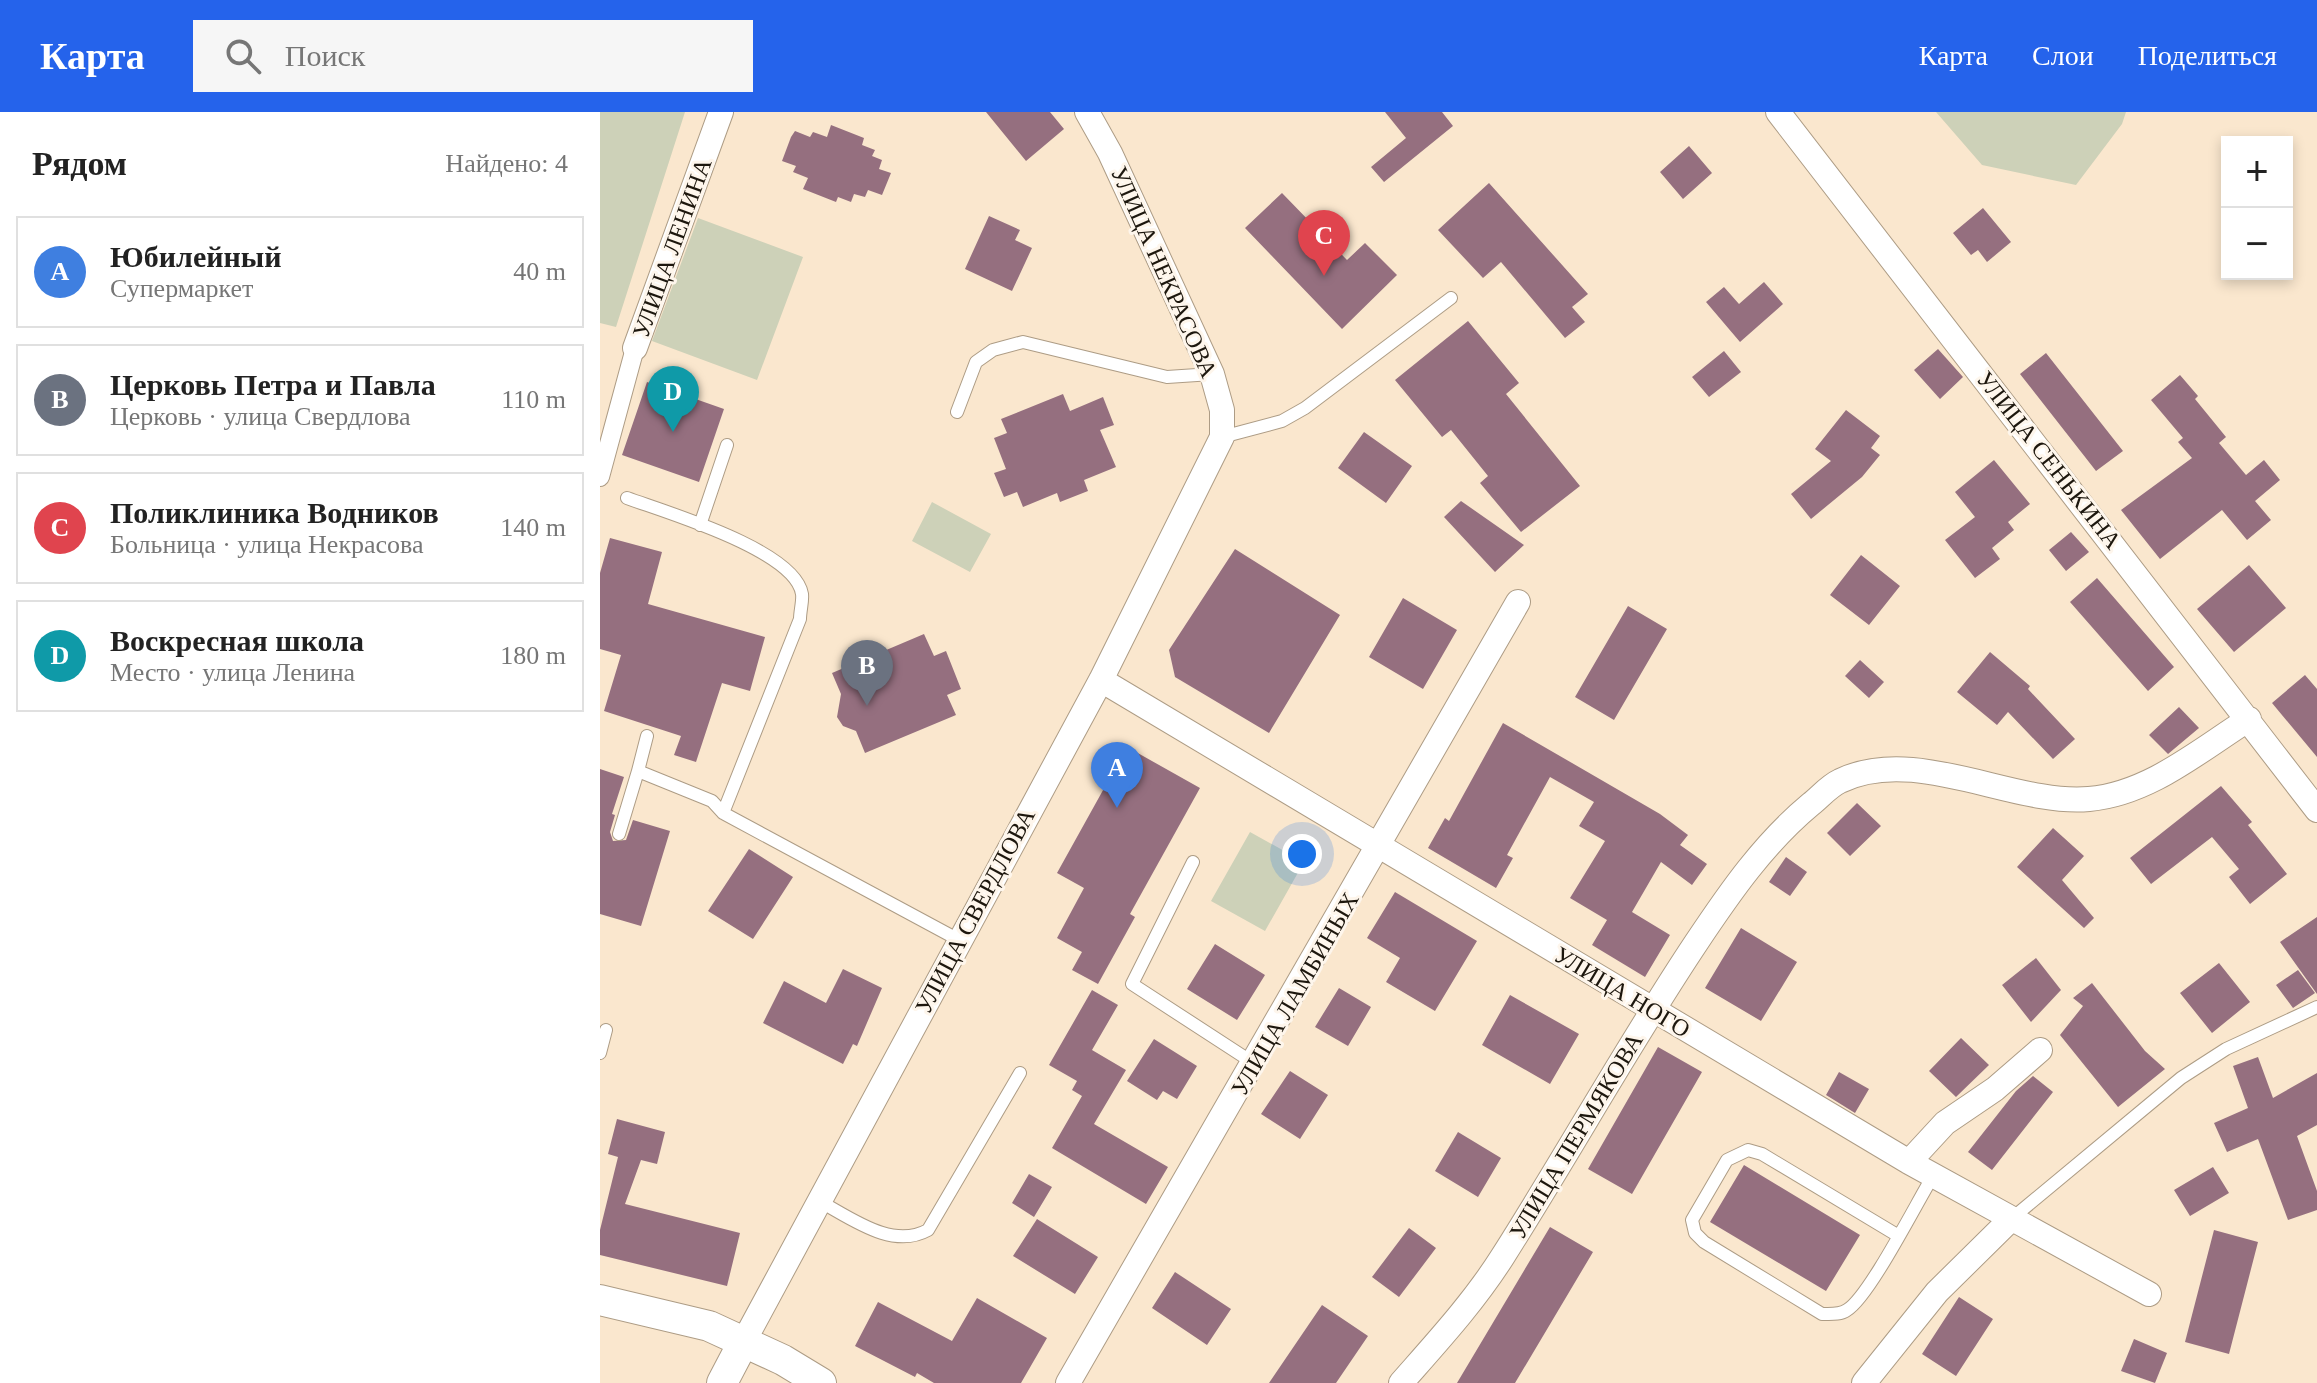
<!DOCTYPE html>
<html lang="ru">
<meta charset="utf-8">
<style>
body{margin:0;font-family:Georgia,serif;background:#f6f6f6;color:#222}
.controls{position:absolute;right:24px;top:24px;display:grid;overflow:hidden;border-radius:0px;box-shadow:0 4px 12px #0003}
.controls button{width:72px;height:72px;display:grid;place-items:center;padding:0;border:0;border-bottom:2px solid #e0e0e0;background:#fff;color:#222;font:40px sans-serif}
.you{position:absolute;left:702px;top:742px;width:28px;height:28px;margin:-20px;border:6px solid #fff;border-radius:50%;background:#1a73e8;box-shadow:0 0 0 12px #1a73e833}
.badge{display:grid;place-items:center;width:52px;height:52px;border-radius:50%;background:#2563eb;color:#fff;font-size:26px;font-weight:700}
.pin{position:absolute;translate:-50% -66px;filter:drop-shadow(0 2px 4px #0008)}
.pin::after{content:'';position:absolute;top:42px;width:28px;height:24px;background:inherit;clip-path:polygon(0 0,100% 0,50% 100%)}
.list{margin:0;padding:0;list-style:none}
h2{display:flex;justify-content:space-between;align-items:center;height:104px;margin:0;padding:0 32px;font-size:34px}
h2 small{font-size:26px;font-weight:400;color:#767676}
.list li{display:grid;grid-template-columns:52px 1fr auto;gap:24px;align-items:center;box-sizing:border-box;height:112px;margin:0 16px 16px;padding:0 16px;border:2px solid #e0e0e0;border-radius:0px}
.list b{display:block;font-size:30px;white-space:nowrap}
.list p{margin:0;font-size:26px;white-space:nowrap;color:#767676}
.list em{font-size:26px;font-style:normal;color:#767676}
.icon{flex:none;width:44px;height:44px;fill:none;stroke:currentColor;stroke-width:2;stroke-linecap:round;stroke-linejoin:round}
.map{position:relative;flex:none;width:1717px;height:1271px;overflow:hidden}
header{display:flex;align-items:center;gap:48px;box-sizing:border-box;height:112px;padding:0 40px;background:#2563eb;color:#fff}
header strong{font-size:38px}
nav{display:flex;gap:44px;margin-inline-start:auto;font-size:28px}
.search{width:560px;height:72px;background:#f6f6f6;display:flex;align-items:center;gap:20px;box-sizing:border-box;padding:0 28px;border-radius:0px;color:#767676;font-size:30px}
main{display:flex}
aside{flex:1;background:#fff}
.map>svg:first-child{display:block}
.green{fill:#cdd1b8}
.building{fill:#956f7f}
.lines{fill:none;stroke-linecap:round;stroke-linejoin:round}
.service-casing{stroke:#ad9c85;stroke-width:14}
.pedestrian-casing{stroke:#ad9c85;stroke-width:20}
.minor-casing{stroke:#ad9c85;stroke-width:26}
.tertiary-casing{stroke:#ad9c85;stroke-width:32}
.service{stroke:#fff;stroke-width:12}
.pedestrian{stroke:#fff;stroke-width:18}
.minor{stroke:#fff;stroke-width:24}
.tertiary{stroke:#fff;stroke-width:30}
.labels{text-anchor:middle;stroke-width:6;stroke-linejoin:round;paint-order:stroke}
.street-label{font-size:24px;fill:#1d170e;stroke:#fef6ec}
</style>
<header>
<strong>Карта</strong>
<div class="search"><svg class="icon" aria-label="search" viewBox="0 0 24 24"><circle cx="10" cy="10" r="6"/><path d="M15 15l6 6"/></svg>Поиск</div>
<nav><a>Карта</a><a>Слои</a><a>Поделиться</a></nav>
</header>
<main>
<aside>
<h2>Рядом<small>Найдено: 4</small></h2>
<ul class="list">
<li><span class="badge" style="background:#3f7fe0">A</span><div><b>Юбилейный</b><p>Супермаркет</p></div><em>40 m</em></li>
<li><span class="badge" style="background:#6b7280">B</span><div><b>Церковь Петра и Павла</b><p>Церковь · улица Свердлова</p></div><em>110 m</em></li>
<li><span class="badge" style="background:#e0444e">C</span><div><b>Поликлиника Водников</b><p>Больница · улица Некрасова</p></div><em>140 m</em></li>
<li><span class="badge" style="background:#0f9aa8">D</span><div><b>Воскресная школа</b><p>Место · улица Ленина</p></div><em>180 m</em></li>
</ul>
</aside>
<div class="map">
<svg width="1717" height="1271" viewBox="0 0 1717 1271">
<rect width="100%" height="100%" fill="#fae7ce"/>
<path class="green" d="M 0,0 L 85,0 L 16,215 L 0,211 Z
M 1336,0 L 1526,0 L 1522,12 L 1476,73 L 1382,53 Z
M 98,106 L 203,145 L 157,268 L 52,229 Z
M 332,390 L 391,422 L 370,460 L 312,429 Z
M 650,720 L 704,750 L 665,819 L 611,789 Z"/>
<path class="building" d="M 386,0 L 450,0 L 464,17 L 426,49 Z
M 785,0 L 842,0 L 853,14 L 784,70 L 771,55 L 806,26 Z
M 231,13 L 264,26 L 262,33 L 275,38 L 272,44 L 282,48 L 279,57 L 291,61 L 282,83 L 268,78 L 265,85 L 254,82 L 251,90 L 238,85 L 236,90 L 203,77 L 208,66 L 193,60 L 196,54 L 182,49 L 191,25 L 195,19 L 210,25 L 213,20 L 227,25 Z
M 1089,34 L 1112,61 L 1083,87 L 1060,60 Z
M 889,71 L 988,182 L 972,195 L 985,210 L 965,226 L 901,150 L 883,166 L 838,118 Z
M 682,81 L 747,148 L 765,131 L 797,163 L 742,217 L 645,116 Z
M 1383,96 L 1411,130 L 1387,150 L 1378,138 L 1371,143 L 1353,121 Z
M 389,104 L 420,118 L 415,128 L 432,136 L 412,179 L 365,157 Z
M 1164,170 L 1183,192 L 1140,230 L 1106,190 L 1124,175 L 1139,192 Z
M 868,209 L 919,271 L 906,282 L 980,374 L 921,420 L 880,371 L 888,364 L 851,318 L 842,325 L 795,268 Z
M 1338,237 L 1363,265 L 1340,287 L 1314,258 Z
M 1124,239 L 1141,260 L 1109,285 L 1092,265 Z
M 1446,241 L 1523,339 L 1496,359 L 1420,262 Z
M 1580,263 L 1598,284 L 1595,287 L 1626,325 L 1619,331 L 1646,363 L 1664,348 L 1680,368 L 1655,389 L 1671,408 L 1647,428 L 1622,398 L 1560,447 L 1521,398 L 1592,346 L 1578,330 L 1583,326 L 1551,288 Z
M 47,270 L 124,297 L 99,370 L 22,343 Z
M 463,282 L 470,299 L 503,285 L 514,313 L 500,318 L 516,355 L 484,368 L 488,379 L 460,390 L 457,381 L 423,395 L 417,380 L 404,385 L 394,361 L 406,357 L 394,326 L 407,321 L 401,307 Z
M 1246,298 L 1280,324 L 1271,336 L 1280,343 L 1262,365 L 1211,407 L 1191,382 L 1231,349 L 1215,337 Z
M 764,320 L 812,354 L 786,391 L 738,356 Z
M 1394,348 L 1430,392 L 1408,410 L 1414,418 L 1392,436 L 1400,447 L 1375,466 L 1345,428 L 1375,405 L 1355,380 Z
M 861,389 L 924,433 L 895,460 L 844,405 Z
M 1471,420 L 1489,440 L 1466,459 L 1449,438 Z
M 10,426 L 62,440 L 48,492 L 165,525 L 150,579 L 122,571 L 96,650 L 74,643 L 81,624 L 4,599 L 21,543 L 0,537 L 0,461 Z
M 635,437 L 740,503 L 669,621 L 575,565 L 569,538 Z
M 1261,443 L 1300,474 L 1269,513 L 1230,483 Z
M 1649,453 L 1686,496 L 1634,540 L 1597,497 Z
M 1497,466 L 1574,555 L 1548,579 L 1470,490 Z
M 803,486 L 857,518 L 823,577 L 769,545 Z
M 1028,494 L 1067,517 L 1014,608 L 975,585 Z
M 324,522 L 334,544 L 346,539 L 361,577 L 347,583 L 356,603 L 265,641 L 256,619 L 243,614 L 237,605 L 241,582 L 232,561 Z
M 1390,540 L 1430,574 L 1428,577 L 1475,627 L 1453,647 L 1408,600 L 1397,613 L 1357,580 Z
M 1260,548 L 1284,570 L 1269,586 L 1245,564 Z
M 1705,563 L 1717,577 L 1717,645 L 1672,591 Z
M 1579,595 L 1599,616 L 1568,642 L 1549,623 Z
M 903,611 L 1060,702 L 1088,723 L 1080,733 L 1107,752 L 1092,773 L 1061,750 L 1032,800 L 1070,823 L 1045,865 L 992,833 L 1007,808 L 970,786 L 1005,729 L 979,714 L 994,690 L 950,665 L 907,743 L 913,746 L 896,776 L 828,736 L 845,706 L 849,709 Z
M 527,635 L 600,676 L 530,802 L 535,805 L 498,872 L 472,858 L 482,840 L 457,826 L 484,776 L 457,761 Z
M 0,657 L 24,665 L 12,702 L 15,703 L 10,720 L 13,729 L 26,728 L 33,708 L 70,719 L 41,814 L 0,802 Z
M 1621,674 L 1652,710 L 1648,713 L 1687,762 L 1650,792 L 1629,765 L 1639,757 L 1612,725 L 1551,772 L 1530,746 Z
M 1257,691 L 1281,714 L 1250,744 L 1227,721 Z
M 1453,716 L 1484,744 L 1462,768 L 1494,806 L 1484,816 L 1417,755 Z
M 149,737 L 193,765 L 153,827 L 108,799 Z
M 1186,745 L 1207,760 L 1190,784 L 1169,770 Z
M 795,780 L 877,829 L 835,899 L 786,870 L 800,846 L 767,826 Z
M 1717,805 L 1717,882 L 1680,830 Z
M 1141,816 L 1197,850 L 1161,909 L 1105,876 Z
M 615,832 L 665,863 L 637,908 L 587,877 Z
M 1436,846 L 1461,878 L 1431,910 L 1402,873 Z
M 1619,851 L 1650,890 L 1612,921 L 1580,881 Z
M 243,857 L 282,876 L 257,934 L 253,932 L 243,952 L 163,911 L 184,869 L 226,891 Z
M 1698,858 L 1715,881 L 1693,896 L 1676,873 Z
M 1492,871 L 1545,939 L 1565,957 L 1518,995 L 1460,923 L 1483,894 L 1473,886 Z
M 739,876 L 771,895 L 748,934 L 715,915 Z
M 492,878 L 518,893 L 492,938 L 526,958 L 494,1012 L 568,1055 L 546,1092 L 452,1036 L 482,984 L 472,978 L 477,969 L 449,953 Z
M 910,883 L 979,922 L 950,972 L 882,933 Z
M 1361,926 L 1389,953 L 1356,985 L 1329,959 Z
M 554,927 L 597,954 L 577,987 L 563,979 L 557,988 L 527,969 Z
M 1058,935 L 1102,960 L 1032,1082 L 988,1057 Z
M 1658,945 L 1673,986 L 1717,961 L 1717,1013 L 1697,1024 L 1717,1079 L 1717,1098 L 1688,1108 L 1658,1027 L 1627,1040 L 1614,1011 L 1648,996 L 1633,954 Z
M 690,959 L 728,983 L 700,1027 L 661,1002 Z
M 1239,960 L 1269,977 L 1255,1001 L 1226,983 Z
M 1433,964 L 1453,980 L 1392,1058 L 1368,1040 L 1416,979 Z
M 17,1007 L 65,1020 L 57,1052 L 41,1048 L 25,1092 L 140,1121 L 127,1174 L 0,1143 L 0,1118 L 18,1045 L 8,1042 Z
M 858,1020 L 901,1046 L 878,1085 L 835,1059 Z
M 1144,1053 L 1260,1123 L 1226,1179 L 1110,1110 Z
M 1613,1055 L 1629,1081 L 1590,1104 L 1574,1078 Z
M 429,1062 L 452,1075 L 434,1105 L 412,1091 Z
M 437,1107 L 498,1145 L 475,1182 L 413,1144 Z
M 950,1115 L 993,1140 L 915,1271 L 857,1271 Z
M 809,1116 L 836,1136 L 799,1185 L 772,1165 Z
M 1614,1118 L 1658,1130 L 1629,1242 L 1585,1230 Z
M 575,1160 L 631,1197 L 607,1233 L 552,1196 Z
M 1359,1185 L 1393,1207 L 1356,1264 L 1322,1242 Z
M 377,1186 L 447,1226 L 421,1271 L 334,1271 L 317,1261 L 315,1265 L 255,1234 L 278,1190 L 352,1229 Z
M 722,1193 L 768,1224 L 736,1271 L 669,1271 Z
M 1534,1227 L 1567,1241 L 1555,1271 L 1521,1259 Z"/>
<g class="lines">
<defs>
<path id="service" d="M 357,300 L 376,250 L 393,238 L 423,230 L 567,265 L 612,262
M 622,325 L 682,309 L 705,296 L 851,186
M 27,386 C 65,400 195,438 202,482 C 203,489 200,499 200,507 L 123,701 L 359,828
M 100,413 L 127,333
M 38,659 L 47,624
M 19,722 L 38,659 L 112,689 L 123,701
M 593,750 L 532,872 L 655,952
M 0,941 L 6,918
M 219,1089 C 251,1106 292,1138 328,1118 L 420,961
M 1410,1108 L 1581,966 L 1626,937 L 1717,895
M 1297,1123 L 1162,1042 L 1148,1038 L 1127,1048 L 1092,1108 L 1095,1121 L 1104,1130 L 1222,1202 C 1231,1202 1240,1203 1247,1198 C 1269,1185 1317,1090 1333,1064"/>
<path id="pedestrian" d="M 0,365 L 35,236"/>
<path id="minor" d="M 1178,0 L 1717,698
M 35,236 L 121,0
M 501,568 L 1309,1050 L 1549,1182
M 1309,1050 L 1345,1011 L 1395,977 L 1440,938
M 144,1229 L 501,568 L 622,325 L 622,298 L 612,262 L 510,41 L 487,0
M 468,1271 L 918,490
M 801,1271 C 837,1230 874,1190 903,1144 C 969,1040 1028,933 1096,831 C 1130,780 1164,731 1211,692 C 1220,685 1229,674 1240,669 C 1315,632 1414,694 1489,687 C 1549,682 1600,638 1649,607
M 1264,1271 L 1337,1180 L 1410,1108"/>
<path id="tertiary" d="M 0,1188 L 109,1214 L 183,1248 L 221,1271
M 122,1271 L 144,1229"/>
</defs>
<use href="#service" class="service-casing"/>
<use href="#pedestrian" class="pedestrian-casing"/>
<use href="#minor" class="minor-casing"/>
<use href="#tertiary" class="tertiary-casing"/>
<use href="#service" class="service"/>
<use href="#pedestrian" class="pedestrian"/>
<use href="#minor" class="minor"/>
<use href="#tertiary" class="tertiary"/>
</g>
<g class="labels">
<g class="street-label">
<text transform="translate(72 136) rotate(-70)" y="8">УЛИЦА ЛЕНИНА</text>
<text transform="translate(564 160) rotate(66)" y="8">УЛИЦА НЕКРАСОВА</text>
<text transform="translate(1449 348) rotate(52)" y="8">УЛИЦА СЕНЬКИНА</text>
<text transform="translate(375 799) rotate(-62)" y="8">УЛИЦА СВЕРДЛОВА</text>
<text transform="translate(1022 880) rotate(31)" y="8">УЛИЦА НОГО</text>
<text transform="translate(695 882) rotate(-60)" y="8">УЛИЦА ЛАМБИНЫХ</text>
<text transform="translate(976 1024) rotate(-59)" y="8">УЛИЦА ПЕРМЯКОВА</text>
</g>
</g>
</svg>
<div class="controls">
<button>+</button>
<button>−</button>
</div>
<div class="you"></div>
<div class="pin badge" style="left:517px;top:696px;background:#3f7fe0">A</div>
<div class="pin badge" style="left:267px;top:594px;background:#6b7280">B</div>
<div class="pin badge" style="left:724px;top:164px;background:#e0444e">C</div>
<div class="pin badge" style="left:73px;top:320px;background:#0f9aa8">D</div>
</div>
</main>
